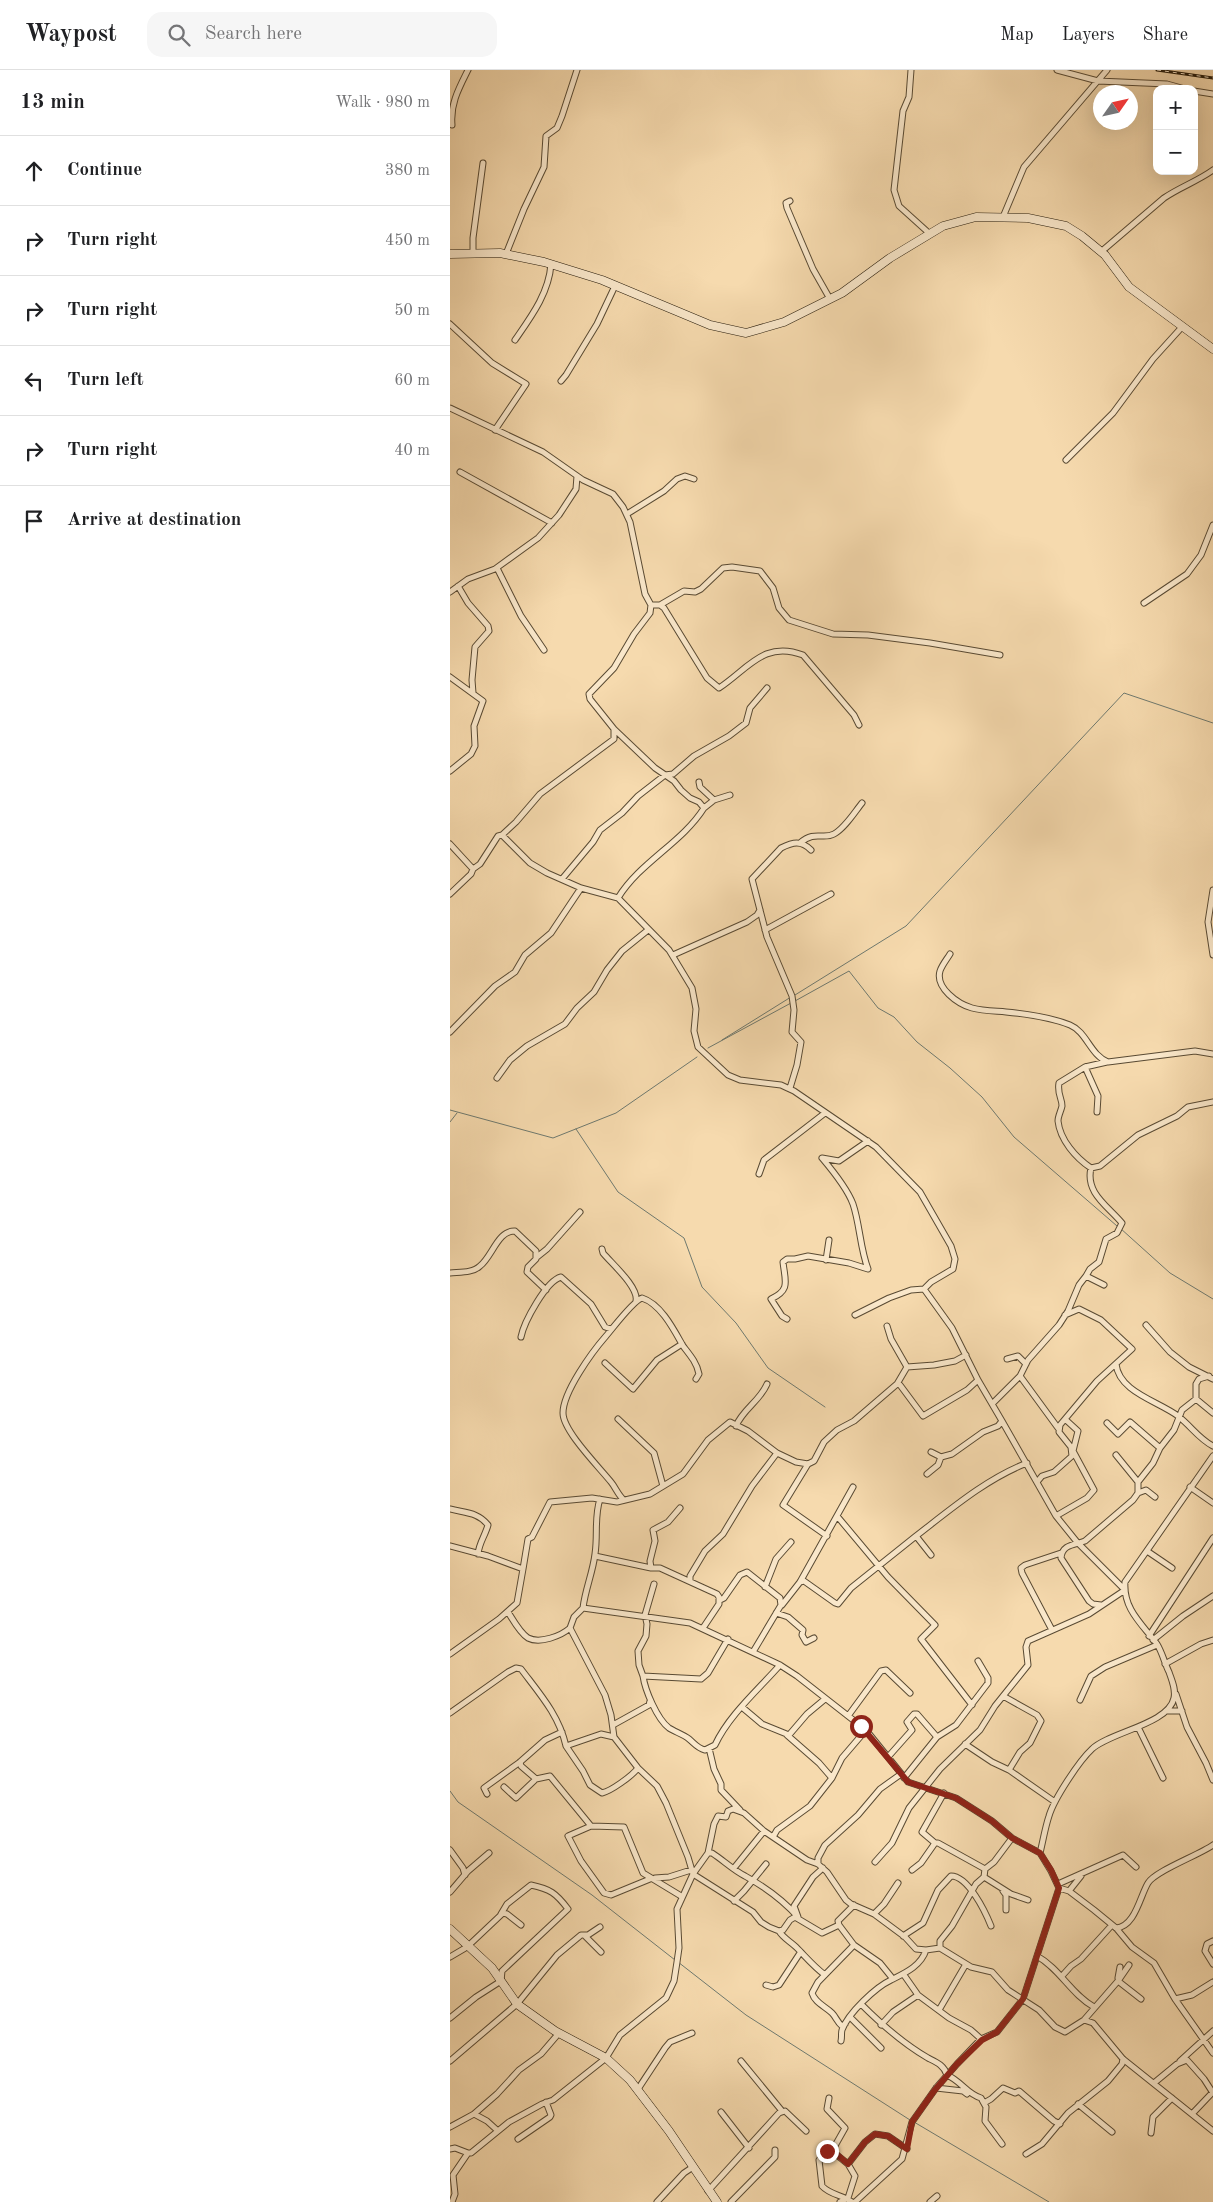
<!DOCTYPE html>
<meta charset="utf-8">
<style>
body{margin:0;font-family:"Old Standard TT",serif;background:#f6f6f6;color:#202124}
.controls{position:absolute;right:15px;top:15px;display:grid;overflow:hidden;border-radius:10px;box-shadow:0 5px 20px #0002}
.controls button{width:45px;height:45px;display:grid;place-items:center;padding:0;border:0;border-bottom:1px solid #e0e0e0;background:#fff;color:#202124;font:25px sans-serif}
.compass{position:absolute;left:643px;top:15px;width:45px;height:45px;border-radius:50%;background:#fff;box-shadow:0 5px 20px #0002;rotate:56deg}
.stop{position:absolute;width:15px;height:15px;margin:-11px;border:4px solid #8f2418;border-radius:50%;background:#fff}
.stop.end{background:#8f2418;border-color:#fff;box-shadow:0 1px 5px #0008}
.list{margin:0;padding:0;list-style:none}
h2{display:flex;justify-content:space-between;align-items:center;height:65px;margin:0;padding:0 20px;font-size:21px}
h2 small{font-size:16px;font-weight:400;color:#757577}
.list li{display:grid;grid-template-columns:32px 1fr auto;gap:15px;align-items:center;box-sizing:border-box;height:70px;padding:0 20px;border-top:1px solid #e0e0e0}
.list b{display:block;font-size:19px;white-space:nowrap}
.list em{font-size:16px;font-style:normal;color:#757577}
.icon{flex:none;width:28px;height:28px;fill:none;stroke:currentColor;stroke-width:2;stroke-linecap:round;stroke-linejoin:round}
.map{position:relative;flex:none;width:763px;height:2132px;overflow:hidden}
header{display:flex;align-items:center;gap:30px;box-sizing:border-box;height:70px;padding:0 25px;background:#fff;border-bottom:1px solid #e0e0e0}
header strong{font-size:24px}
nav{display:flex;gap:28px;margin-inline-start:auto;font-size:18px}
.search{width:350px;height:45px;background:#f6f6f6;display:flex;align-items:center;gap:12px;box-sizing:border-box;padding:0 18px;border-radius:15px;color:#757577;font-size:19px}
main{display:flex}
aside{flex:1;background:#fff}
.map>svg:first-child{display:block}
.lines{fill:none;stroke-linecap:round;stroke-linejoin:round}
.stream{stroke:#6e796f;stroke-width:1}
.street-casing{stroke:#594a33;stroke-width:7}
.secondary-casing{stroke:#251a0a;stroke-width:9}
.street{stroke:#f9e7ca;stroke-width:5}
.secondary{stroke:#f9e7ca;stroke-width:8}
.rail-casing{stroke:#251a0a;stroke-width:3}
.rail{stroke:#f9e7ca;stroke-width:1;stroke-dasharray:4;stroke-linecap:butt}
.route{stroke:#8f2418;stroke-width:6}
</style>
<header>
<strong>Waypost</strong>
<div class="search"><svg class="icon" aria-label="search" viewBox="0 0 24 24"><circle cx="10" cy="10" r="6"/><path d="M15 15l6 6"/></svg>Search here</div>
<nav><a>Map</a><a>Layers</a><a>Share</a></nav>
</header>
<main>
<aside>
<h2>13 min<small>Walk · 980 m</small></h2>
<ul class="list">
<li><svg class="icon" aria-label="ahead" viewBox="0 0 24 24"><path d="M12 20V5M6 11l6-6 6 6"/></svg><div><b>Continue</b></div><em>380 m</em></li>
<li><svg class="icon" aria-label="right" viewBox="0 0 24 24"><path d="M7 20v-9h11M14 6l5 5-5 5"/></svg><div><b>Turn right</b></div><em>450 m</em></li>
<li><svg class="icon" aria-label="right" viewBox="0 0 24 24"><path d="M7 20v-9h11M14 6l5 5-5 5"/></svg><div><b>Turn right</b></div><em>50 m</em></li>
<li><svg class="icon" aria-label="left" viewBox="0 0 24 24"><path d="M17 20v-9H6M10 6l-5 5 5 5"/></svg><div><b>Turn left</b></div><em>60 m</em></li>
<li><svg class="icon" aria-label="right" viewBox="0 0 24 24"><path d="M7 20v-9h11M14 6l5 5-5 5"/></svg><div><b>Turn right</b></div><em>40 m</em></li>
<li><svg class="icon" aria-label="arrive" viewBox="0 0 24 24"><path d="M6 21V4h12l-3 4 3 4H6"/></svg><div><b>Arrive at destination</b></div></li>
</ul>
</aside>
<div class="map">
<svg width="763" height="2132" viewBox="0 0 763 2132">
<rect width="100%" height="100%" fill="#f6daae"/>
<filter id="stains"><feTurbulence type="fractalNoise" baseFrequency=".004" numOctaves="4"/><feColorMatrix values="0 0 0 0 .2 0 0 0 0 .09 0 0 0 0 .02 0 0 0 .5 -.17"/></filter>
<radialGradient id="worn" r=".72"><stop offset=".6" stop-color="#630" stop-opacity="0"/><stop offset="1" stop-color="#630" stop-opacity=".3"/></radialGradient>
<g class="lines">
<path class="stream" d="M 345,925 L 456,856 L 674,623 L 763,653
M 345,931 L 399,901 L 428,938 L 444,947 L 467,972 L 500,998 L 532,1027 L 564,1067 L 667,1156
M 272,970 L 341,927
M 258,978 L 341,933
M 0,1040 L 103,1068 L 166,1043 L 247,987
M 0,1052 L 7,1043
M 126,1059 L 168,1122 L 234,1168 L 252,1217 L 286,1253 L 318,1298 L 375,1337
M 670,1158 L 720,1203 L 763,1229
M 0,1721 L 8,1732 L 142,1825 L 225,1890
M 228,1892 L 296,1945 L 460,2050
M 464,2052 L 599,2132"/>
<defs>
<path id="street" d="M 461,0 L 459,27 L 453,41 L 444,120 L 449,136 L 480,164
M 607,0 L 648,11 L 717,14 L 735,19
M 744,21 L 763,24
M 2,55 C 0,34 9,18 18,0
M 340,131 L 336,133 L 337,138 L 363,199 L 380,229
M 553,147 L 574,97 L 657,0
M 652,181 L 714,128 C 730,117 748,111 763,100
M 23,183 L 23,168 L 33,93
M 56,184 L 74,139 L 94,97 L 96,66 L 107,58 L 112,46 L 127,0
M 0,254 L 42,293 L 76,314 L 45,360
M 65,270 C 81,247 99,223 101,194
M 111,311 L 116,305 L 147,254 L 165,216
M 0,338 L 93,382 L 133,410 L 163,424 L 173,437 L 180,452 L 195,524 L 201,535 L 200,543 L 184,564 L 164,598 L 139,624 L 140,629 L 164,659 L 164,669 L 90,724 L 66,752 L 52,765
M 616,390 L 663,343 L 703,289 L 732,257
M 10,402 L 102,453
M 177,444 L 214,421 L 227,409 L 235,406 L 244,409
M 47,498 L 71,546 L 94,580
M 8,516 L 18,533 L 38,556 L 39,561 L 25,577 L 22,610 L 23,623
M 0,522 L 18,509 L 45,499 L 88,468 L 109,445 L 126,419 L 127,406
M 694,533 L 737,504 L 751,485 L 763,455
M 201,535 L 210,535 L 214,538 L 257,608 L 269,618 C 298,599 314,570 353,585 L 404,645 L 409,655
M 210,535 L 234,521 L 245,522 L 251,519 L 273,498 L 282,497 L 310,501 L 323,518 L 329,538 L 339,550 L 383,564 L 418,565 L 480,573 L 550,585
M 0,607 L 33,631 L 24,656 L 25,676 L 21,684 L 0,701
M 164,659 L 205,698 L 224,711 L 231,720 L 240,728 L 249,732 L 254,738 L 264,730 L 280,725
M 249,712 L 250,717 L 264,730
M 350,773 C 365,760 373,770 384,764 C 395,758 404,743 412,733
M 0,774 L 23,799 L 30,794 L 48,766 L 52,765 L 80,793 L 97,803 L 131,818 L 168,828 L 219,880 L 242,918 L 246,939 L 244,961 L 248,977 L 278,1005 L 290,1010 L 331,1015 L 344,1021 L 426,1077 L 470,1122 L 501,1176 L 505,1189 L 503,1199 L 481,1212 L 474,1219 L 461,1220 L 439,1228 L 405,1245
M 112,809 L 143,772 L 150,760 L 172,743 L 188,726 L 215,705 L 223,704 L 244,686 L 279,666 L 296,653 L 300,638 L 317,618
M 763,820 L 758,852 L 763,885
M 0,824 L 21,804 L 23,799
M 168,828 C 190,792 232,773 254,738
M 315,860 L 381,824
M 500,884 C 497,889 492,895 490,901 C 485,918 508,934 522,938 C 533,941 545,941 556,942 C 577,944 600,947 620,955 C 637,962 640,985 658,992 L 745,981 L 763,984
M 223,885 L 297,852 L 307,845 L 310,840
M 0,962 L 45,916 L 65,902 L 75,885 L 101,863 L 131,818
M 635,997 L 609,1013 C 607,1024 612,1028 612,1036 C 611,1041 608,1046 608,1051 C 610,1070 626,1088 641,1098 L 650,1096 L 688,1065 L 727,1046 L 738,1037 L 763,1032
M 47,1008 L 60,990 L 77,976 L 115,954 L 127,938 L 144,922 L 157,900 L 172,881 L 198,860
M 340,1018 L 347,995 L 351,972 L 342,962 L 344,940 L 342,926 L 317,867 L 302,809 L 331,778 C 343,772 351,770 361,780
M 647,1042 L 648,1026 L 635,997 L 657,992
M 309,1104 L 314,1090 L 375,1043
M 152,1179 L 153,1183 C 161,1193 189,1217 186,1231
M 87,1187 L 97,1179 L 130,1142
M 376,1190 L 379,1170
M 0,1203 C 10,1202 23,1203 30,1196 C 42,1187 48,1160 65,1161 L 86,1181 L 86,1189 L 78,1197 L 77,1202 L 96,1220
M 636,1206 L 640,1199 L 649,1192 L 656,1169 L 667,1163 L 672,1153 C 658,1136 635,1123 641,1098
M 474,1219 L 502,1258 L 528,1310 L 552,1351 L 548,1356 L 533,1362 L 502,1384 L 491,1387 L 481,1382
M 337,1249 L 332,1246 L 321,1229 C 341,1220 335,1211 333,1192 L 337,1189 L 345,1189 L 358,1186 L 399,1193 L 418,1199 C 410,1178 410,1155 403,1134 C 397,1118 383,1101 372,1088 L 389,1091 L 418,1071
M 696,1255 L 720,1282 L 739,1297 L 763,1309
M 437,1256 L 441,1269 L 457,1297
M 71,1267 C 74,1252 96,1211 111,1207 L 141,1234 L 155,1257 L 161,1259
M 557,1289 L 568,1286 L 576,1294
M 155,1293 L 183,1319 L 207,1290 L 232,1274
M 666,1294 C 669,1322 708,1331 728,1346 C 741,1356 749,1369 763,1376
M 570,1306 L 608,1358
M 759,1306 L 749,1309 L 746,1314 L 746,1329 L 763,1343
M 447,1314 L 450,1315 L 473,1346 L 517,1320 L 528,1310
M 543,1333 L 570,1306 L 578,1290 L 609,1255 L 618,1241 L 629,1215 L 636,1206 L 654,1215
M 168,1349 L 204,1383 L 213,1416
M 657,1353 L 668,1364 L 680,1352 L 710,1378 L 703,1393 L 688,1412
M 286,1356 C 293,1339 310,1331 317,1314
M 710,1378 L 724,1360 L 732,1340 L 746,1329
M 358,1394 L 333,1435 L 377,1466
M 477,1404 L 488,1395 L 491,1387
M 587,1412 L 592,1406 L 604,1402 L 622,1386 L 621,1377 L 609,1362 L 610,1355 L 647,1311 L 682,1279 L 651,1250 L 629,1239 L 615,1245
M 740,1417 L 763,1433
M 688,1423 L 696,1420 L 705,1427
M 150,1429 C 144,1447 148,1465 145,1484 C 143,1502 135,1520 133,1538 L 124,1547 L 120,1558 L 155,1625 L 161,1645 L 164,1667
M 174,1430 C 168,1425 166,1418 161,1412 C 149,1397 113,1361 113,1343 C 113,1322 142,1282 156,1266 C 163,1258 183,1231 192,1228 C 211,1234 224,1260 233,1276 C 240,1285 247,1293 249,1304 L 246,1309
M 0,1439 C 15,1443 28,1442 38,1455 C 35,1466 29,1473 28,1484
M 387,1446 L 438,1507 L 485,1555 L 471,1569 L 522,1635
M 606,1446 L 637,1428 L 644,1420 L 623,1381 L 628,1361 L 616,1350
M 466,1466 C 501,1439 536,1409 577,1393
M 0,1476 L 38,1486 L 73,1499 L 67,1533 L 49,1549 L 0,1584
M 697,1481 L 722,1498
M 145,1486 L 201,1498 L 210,1498 L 267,1524 L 269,1527 L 269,1534 L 253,1558
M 201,1498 L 200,1491 L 205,1471 L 203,1460 L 218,1452 L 230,1438
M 73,1499 L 78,1469 L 82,1467 L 100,1432 L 142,1428 L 167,1432 L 200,1424 L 233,1404 L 258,1370 L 280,1352 L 298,1361 L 327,1383
M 240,1511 L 240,1506 L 255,1481 L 273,1464 L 302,1416 L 327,1383 L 346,1392 L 358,1394 L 364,1391 L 374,1372 L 387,1360 L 404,1351 L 447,1314 L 457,1297 L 484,1295 L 505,1291 L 516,1285
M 350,1512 L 354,1511 L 385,1533 L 388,1534 L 401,1518 L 466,1466 L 481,1485
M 204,1514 L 195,1545 L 197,1554 L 196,1566 L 188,1581 L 189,1595 L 193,1606 L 251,1609 L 258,1603 L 278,1569
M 315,1517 L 326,1489 L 341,1472
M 270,1530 L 274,1528 L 290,1505 L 297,1502 L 330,1528 L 331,1535 L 303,1582
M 332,1535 L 350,1512 L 403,1417
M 651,1535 L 643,1534 L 639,1531 L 611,1488 C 612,1474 625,1475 635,1471 L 683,1430 L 688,1423 L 688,1412 L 666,1385
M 133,1538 L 240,1553 L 330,1595 L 347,1606 L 416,1660 L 458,1712 L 506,1728 L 542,1751 L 562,1768 L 590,1783
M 58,1542 C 63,1550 70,1563 78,1568 C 90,1574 111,1566 120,1558
M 326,1543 L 338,1547 L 353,1560 L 352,1565 L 356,1572 L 364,1568
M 602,1560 L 572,1503 L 571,1498 L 575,1495 L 611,1483
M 699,1566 L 763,1468
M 703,1570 L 733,1546 L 763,1526
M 715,1594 L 751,1574 L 763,1570
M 193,1606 C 195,1620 207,1649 219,1658 C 225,1662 233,1664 239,1669 C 245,1674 247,1678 255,1680 L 265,1675 C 279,1645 308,1620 330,1595
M 726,1624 L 737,1657 L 756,1693 L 763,1710
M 553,1626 L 587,1645 L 591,1651 L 580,1673 L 570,1682 L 559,1700
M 630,1630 L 641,1606 L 655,1597 L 707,1575
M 293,1638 L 312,1654 L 339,1665 L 357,1644 L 375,1629
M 717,1641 L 732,1641
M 0,1643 L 58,1602 L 66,1598 L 71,1599 C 89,1623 109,1645 116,1676 L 151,1664 L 164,1667 L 188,1698 L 207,1716 L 216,1733 L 238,1787 L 243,1804 L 303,1842 L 311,1852 L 319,1857 L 329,1861 L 333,1860 L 340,1850 L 345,1847 L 372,1863 L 389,1855
M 398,1646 L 431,1601 L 436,1600 L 460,1623
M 163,1655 L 199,1635 L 200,1631
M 688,1657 L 713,1708
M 337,1665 L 369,1693 L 382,1708
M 515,1674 L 542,1692 L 559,1700 L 605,1732
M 116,1676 L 133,1701 L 140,1715 L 152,1723 C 161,1721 182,1706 188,1698
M 259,1678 L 264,1699 L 271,1714 L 271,1720 L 290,1740
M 438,1687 L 462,1660 L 457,1652 L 464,1644 L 467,1644 L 487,1667
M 70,1692 L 71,1696 L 86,1709
M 454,1708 L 487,1667 L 506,1655 L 538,1613 L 538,1608 L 528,1591
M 54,1717 L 66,1728 L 86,1709 L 100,1706 L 141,1756
M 494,1723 L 472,1762 L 485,1773 L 488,1773 L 535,1799
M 37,1724 L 34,1718 L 70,1692 L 95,1670 L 112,1662
M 323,1767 L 327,1760 L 360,1736 L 382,1708 L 392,1688 L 416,1660
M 0,1780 L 13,1798 L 15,1805
M 258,1783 L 264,1754 L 268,1746 L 276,1747 L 278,1741 L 283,1739 L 294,1743 L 314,1761 L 357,1790 L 368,1794 L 377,1802 L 396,1830 L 401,1834 L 424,1844 L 455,1867 L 466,1879 L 476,1880 L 490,1878 L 521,1897 L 542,1902 L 558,1920 L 589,1940 L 605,1957 L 615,1962 L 634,1950 L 668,1911 L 679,1895
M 425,1792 L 442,1773 L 459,1738 L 490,1699 L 530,1660 L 545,1636 L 578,1595 L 576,1577 L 578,1571 L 639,1544 L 675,1520 L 627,1472 L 606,1446 L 552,1351
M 368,1794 L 368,1788 L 375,1775 L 408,1745 L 430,1719 L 451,1704
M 284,1798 L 314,1761
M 462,1800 L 471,1793 L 485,1773
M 534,1807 L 561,1824 L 578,1830
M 205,1808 L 219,1807 L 241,1800
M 200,1809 L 161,1825 L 154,1823 L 131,1791 L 118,1766 L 141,1756 L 174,1757 L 193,1803 L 231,1826
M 608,1814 L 673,1785 L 686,1797
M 609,1818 L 619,1821 L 644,1840 L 666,1858 L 682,1877 L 704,1893 L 725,1929 L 763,1983
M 553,1821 L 556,1825 L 556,1840
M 619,1821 L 631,1806
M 0,1822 L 18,1801 L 39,1783
M 284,1831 L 294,1821 L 316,1794
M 404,1835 L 388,1851 L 389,1855 L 404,1875 L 430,1893 L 443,1909
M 424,1844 L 434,1834 L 448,1813
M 666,1858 C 685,1857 690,1826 698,1813 C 705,1801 749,1785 763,1775
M 329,1861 C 333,1868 340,1871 346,1877 C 356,1887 363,1896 375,1905
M 135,1866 L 151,1882
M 453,1866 L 473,1853 L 488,1820 L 501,1806 C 518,1806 535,1841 541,1856
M 763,1871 L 757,1874 L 755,1881 L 763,1894
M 490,1878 L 490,1871 L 502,1856 L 526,1814 L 534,1807 L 535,1799 L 544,1792 L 562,1768
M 587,1886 C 610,1899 621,1924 644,1937
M 0,1887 L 17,1877 L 53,1843 L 57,1844 L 71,1855
M 454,1905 L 468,1925
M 612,1906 L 621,1896 L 631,1889 L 662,1855
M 668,1908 L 670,1897
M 668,1911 L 691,1929
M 316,1915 L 323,1917 L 329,1915 L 350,1883
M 725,1929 L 742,1925 L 763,1912
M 411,1934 C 432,1955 452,1973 478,1988 C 486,1992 494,1995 497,2005 C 511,2011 517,2024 531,2028 L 536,2037 L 535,2051 L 552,2074
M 489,1940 L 516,1894
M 400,1947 L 431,1978
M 0,1948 L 26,1927 L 51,1911 L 52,1901 L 118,1839 C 106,1823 100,1819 81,1815 L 57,1834 L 51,1844
M 634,1950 L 643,1953 L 673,1989 L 763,2061
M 395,1954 L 392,1956 C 387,1952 386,1947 382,1943 C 375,1936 365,1933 362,1923 L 368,1912 L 404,1875
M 431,1955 L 443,1942 L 468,1925 L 499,1948 L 521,1960 L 531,1969
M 391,1971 C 392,1968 391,1963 392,1960 C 398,1943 426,1917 441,1910 C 455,1903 471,1896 476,1880
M 0,1991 L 67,1934 L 107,1885 L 131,1865 L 138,1865 L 150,1857
M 291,1991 L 332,2041
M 730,1991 L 763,1961
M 704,2013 L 727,1994 L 737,1990 L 754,2009 L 763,2023
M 486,2018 L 513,2021 L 517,2024
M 188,2019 L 215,1978 L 220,1972 L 242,1963
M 379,2028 L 377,2039 L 395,2058 L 382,2081 L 377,2081 L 369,2090 L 372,2116 C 380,2125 393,2125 402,2132
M 534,2033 L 541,2029 L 553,2018 L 565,2023 L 569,2021 L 604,2051 L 610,2054
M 628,2034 L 662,2062
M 271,2042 L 299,2078
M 742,2044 L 763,2022
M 0,2057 L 24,2044
M 48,2061 L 37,2051 L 24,2044 L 47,2024 L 69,2000 L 91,1984 L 109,1963
M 701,2063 L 703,2047 L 722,2028
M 68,2069 L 100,2047 L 101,2045 L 96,2032
M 0,2079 L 5,2078 L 18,2083
M 382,2081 L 398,2094 L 405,2106 L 398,2128 L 390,2132
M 576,2084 L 592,2074 L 618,2043 L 658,2011 L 672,1994 L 673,1989
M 398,2094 L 415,2072 L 425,2064 L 438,2066 L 457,2079
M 258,2121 L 329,2043 L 335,2041 L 356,2061
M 2,2132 L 5,2124 L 3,2105 L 18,2083 L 21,2083 L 59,2052 L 92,2034 L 103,2030 L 156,1988 L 170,1965 L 216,1928 L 224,1911 L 227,1892 L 229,1878 L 227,1839 L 243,1804 L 258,1783 L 262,1783 C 273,1790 283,1800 295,1806 C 315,1817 332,1829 348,1847 L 344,1836 L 363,1807 L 373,1798
M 207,2132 L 234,2103 L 243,2097
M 281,2132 L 325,2087 L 325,2080
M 405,2132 L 452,2089 L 462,2052 L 486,2018 L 507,1994 L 531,1969 L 547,1962 L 573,1929 L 609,1818 L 601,1801 L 590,1783 C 593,1771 595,1758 599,1746 C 604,1729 629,1691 642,1679 C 660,1662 719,1654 724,1628 C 726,1619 722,1611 719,1602 C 715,1594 712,1582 707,1574 C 692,1554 673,1539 675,1512 L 763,1386
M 480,2132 L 487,2126"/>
<path id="secondary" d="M 0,184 L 50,183 L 94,192 L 152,210 L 260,255 L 296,263 L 334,252 L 392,223 L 440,188 L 493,156 L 526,147 L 578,148 L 616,156 L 632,166 L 655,185 L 679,217 L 763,279
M 0,1859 L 42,1898 L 67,1934 L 105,1961 L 156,1988 L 180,2010 L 219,2061 L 267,2132"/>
</defs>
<use href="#street" class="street-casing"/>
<use href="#secondary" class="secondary-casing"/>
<use href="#street" class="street"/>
<use href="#secondary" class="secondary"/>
<defs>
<path id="rail" d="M 707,0 L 763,8"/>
</defs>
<use href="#rail" class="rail-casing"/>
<use href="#rail" class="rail"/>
</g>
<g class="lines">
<path class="route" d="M 377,2081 L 384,2082 L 398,2094 L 415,2072 L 425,2064 L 438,2066 L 457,2079 L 462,2052 L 484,2021 L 507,1994 L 532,1970 L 547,1962 L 573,1929 L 609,1818 L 601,1800 L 590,1783 L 562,1768 L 542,1751 L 506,1728 L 458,1712 L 411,1656"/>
</g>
<rect width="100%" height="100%" filter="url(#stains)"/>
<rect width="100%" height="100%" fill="url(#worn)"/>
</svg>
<div class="controls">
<button>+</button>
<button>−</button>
</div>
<svg class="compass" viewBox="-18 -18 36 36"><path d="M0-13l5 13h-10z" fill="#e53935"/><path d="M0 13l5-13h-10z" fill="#757577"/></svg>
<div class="stop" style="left:411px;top:1656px"></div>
<div class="stop end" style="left:377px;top:2081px"></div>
</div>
</main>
